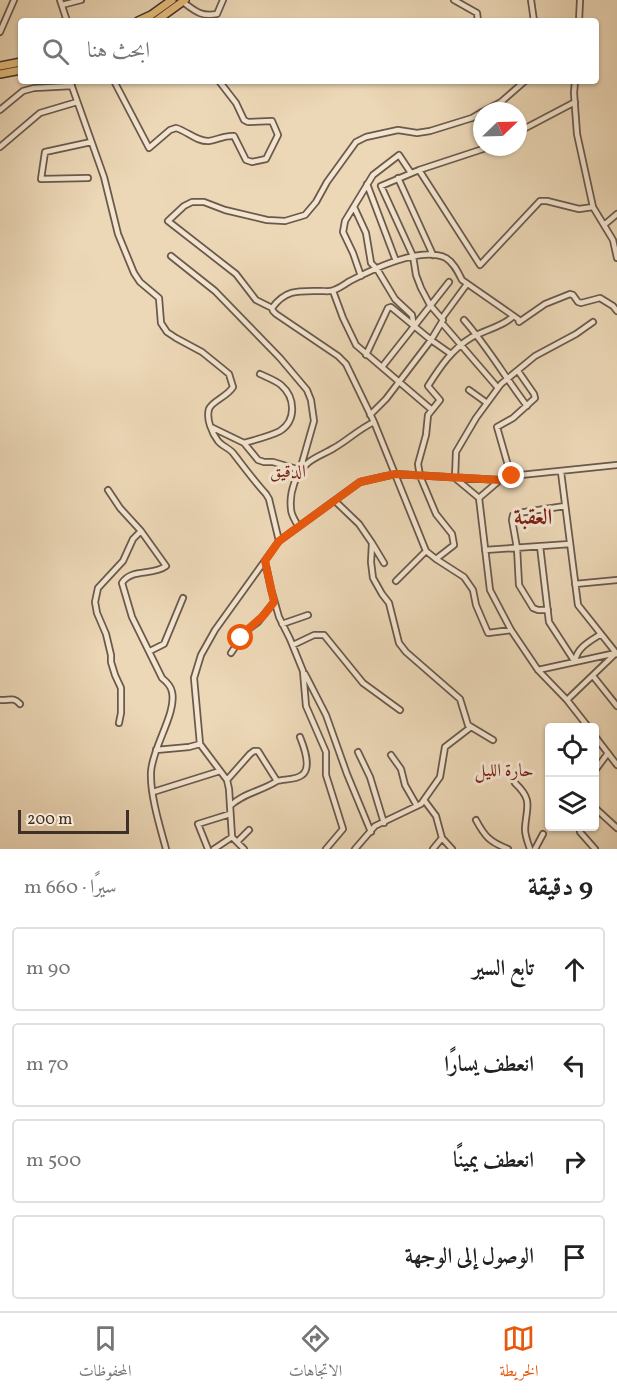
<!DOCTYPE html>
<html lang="ar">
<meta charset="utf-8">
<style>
body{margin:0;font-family:Vollkorn,Amiri,serif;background:#f2f2f2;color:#222;direction:rtl}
.controls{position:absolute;right:18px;bottom:18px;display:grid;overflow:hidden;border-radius:6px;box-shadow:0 2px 4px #0004}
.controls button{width:54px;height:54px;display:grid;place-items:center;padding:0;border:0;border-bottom:2px solid #e0e0e0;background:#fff;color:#222;font:30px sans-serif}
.compass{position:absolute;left:473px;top:102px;width:54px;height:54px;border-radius:50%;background:#fff;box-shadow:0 2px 4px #0004;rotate:67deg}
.scale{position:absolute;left:18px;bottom:15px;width:111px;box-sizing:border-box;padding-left:6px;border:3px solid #3e2f28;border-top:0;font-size:16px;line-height:21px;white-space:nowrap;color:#3e2f28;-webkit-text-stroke:4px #f3e5d0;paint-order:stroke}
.stop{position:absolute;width:18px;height:18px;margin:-14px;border:4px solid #ea580c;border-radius:50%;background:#fff}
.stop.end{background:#ea580c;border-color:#fff;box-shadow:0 2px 6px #0008}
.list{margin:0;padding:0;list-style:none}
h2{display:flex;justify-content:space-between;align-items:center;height:78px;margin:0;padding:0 24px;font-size:26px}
h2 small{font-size:20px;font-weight:400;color:#767676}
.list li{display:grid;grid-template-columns:39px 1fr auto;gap:18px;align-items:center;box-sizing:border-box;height:84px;margin:0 12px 12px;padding:0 12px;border:2px solid #e0e0e0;border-radius:6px}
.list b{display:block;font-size:22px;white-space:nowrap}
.list em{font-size:20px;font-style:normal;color:#767676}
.icon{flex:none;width:33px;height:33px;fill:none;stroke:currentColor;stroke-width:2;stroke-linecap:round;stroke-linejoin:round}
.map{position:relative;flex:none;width:617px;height:849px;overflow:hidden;direction:ltr}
.search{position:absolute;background:#fff;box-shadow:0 2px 4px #0004;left:18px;right:18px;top:18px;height:66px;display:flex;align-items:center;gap:15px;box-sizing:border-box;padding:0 21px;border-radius:6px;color:#767676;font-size:22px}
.sheet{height:462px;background:#fff}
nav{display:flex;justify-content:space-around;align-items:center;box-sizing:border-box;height:84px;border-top:2px solid #e0e0e0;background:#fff;font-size:16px;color:#767676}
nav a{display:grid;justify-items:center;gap:3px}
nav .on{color:#ea580c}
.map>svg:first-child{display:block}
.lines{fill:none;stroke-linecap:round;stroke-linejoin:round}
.street-casing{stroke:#6a594c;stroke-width:8}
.primary-casing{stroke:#3e2f28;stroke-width:10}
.street{stroke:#f3e5d0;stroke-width:4.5}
.primary{stroke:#e6bc7b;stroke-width:7}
.route{stroke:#ea580c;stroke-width:8}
.labels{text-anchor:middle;stroke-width:6;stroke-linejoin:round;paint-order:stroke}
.neighbourhood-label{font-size:18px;fill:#7a1f14;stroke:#f3e5d0}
.district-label{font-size:22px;font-weight:bold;fill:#7a1f14;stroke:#f3e5d0}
</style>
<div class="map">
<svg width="617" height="849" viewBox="0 0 617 849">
<rect width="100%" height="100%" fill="#ecd7b6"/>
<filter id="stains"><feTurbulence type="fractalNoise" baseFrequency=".00333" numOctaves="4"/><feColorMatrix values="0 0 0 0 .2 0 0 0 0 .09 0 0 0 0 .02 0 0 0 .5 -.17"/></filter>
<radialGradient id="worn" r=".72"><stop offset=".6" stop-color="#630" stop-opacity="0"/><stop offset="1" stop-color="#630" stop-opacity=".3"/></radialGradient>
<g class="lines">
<defs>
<path id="street" d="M 60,0 L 67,21
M 454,0 L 477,13 L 478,21
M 531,0 L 534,21
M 183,2 C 195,11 201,17 217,14 L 223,0
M 62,5 L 81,0
M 579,21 L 580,0
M 0,32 L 14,0
M 70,81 L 104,177 L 118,234 L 134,273 L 140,282 L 159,298 L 161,323 L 167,332 L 176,338 L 202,352 L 223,369 L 229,374 L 233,387 C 227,397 212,401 209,409 C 206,419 212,433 218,441 C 222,446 229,448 233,453 C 244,467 254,481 266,494 L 269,499 L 279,541
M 114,81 L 149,148 L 170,130 L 176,128 C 187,131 197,142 209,141 C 218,140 224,135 234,136 L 246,160 L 252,162 L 266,159 L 278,135 L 272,121 L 248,122 L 244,120 L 236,103 L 219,81
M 575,81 L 574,93 L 577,134 L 593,207 L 613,240 L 617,258
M 0,110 L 23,91 L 34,88 L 72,86
M 484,111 L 501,102 L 525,81
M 482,112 L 472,118 L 430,131 L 417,133 L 398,130 L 366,137 L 356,142 L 327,182 L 316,202 L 305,215 L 285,221 L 267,220 L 225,210 L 204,202 L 192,202 L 184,206 L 168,221 L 236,274 L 256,300 L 272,308 L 273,311 L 276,314 L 338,356 L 346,364 L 374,422 L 426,551 L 436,559 L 464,577 L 473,590 L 476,605 L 488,633 L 511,630
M 518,132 L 575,102
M 0,147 L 40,113 L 77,102
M 419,170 L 480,265 L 540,201 L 547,201 L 579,209 L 593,207
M 88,178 L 41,179 L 45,152 L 91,142
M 398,178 L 433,255
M 367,184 L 396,261
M 354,207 L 366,233 L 371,263 L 377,269 L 395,299 L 412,315 L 414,327
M 604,225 L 617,214
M 171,256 L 215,291 L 280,358 L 307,390 L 311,400 L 314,421 L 300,470 L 273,462 L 264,462 L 258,460 L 244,443 C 254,440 271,436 280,431 C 297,420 295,397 281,385 C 275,380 266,377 260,374
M 361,276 L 353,253 L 343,232 L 345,221 L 373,175 L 399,155 L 411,173
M 333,291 L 343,318 L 356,345 L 432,410
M 272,308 C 286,289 299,291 321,291 C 325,291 330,292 334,290 C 340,288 345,284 350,281 C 373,269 421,246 446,258 C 454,263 458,272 462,280 L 518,319 L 519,322 L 545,304 L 570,294 L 573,295 L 578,302 L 581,303 L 600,298 L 613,306 L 617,311
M 442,318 L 467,284
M 464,320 C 487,346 505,377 527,406
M 442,323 L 498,388
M 366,355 L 388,308 L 391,307 L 431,340 L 451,354
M 382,367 L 449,282
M 469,390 L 487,403
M 370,415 L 386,399 L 431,340 L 443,320 L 430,305 L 421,288 L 416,275 L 413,256 L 381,186 L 419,170 L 489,147
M 211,427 L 244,443
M 561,472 L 578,605 L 617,654
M 511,476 L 497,427 L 513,418 L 535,398 L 534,394 L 518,371
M 500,480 L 479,498 L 455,478 L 456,452 L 476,418 L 501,384 L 535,356 L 576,334 L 593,322
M 108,490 L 120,508 L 141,531 L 166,566 C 153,576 131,568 122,583 L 132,617 L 162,678 C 167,682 171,686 172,692 C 177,713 152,748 151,772 C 150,795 160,827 166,849
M 479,498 L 490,590 L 511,630 L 538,670 L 567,700 L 589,728
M 335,501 L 359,524 L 372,543 L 371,562 L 373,578 L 382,594 L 389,603 L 399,643 L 406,652 L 460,699 L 468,725 L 493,740
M 298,526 C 295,520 291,515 291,509 C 289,492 296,472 309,462 C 317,456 326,453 334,448 C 348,440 359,429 374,422
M 372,543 L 384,563
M 540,546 L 549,622 L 575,662
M 485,550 L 570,544
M 436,559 L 454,545 L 452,534 L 436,514 L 420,476 L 418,464 L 426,435 L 428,415 L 440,400 L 428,386 C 440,367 452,349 472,337 C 483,331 506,325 513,316
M 265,561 L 271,589 L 279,617 L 290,639 L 303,671 L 306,706 L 326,752 L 326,775 L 343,829 L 326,849
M 396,581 L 426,551
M 575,584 L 617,580
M 548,610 L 538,610 L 533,608 L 519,585 L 517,548 L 512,520 L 513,515 L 518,513 L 565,506
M 282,624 L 308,615
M 293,645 L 314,635 L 324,635 L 363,683 L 400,710
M 150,651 L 164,644 L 183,598
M 231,653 L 246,631 L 258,622 L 274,602
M 575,662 C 576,648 590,641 601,634
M 538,670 L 616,653
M 305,674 L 326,715 L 347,774 L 371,832
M 593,676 L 617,706
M 0,700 C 9,701 13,696 20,704
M 567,700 L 615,654
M 119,723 L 121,713 L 121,688 L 115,675 L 111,662 L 111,655 L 106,634 L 97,613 L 95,602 L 98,588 L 123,561 L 133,539 L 141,531
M 594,735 L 617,765
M 156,750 L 189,747 L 200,744
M 358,752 L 370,777 L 384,823
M 391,755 L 401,769 L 405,785 L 417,806
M 594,772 L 608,753
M 227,780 L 250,754 L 254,751 L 258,751 L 277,781 C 284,779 296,780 302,775 C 312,768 304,747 300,737
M 515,783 C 534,801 526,807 525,829 C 525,836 528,843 530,849
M 153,792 L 220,771
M 424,800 L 436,816 L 442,838 L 452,849
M 230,806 C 243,793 262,791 277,781
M 594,807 L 617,828
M 476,820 C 485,837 490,842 508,849
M 582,826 L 580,832 L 595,849
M 237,842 L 249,830
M 208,849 L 198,824 L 230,814
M 214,849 L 232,837
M 244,849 L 232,837 L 229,789 L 227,780 L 200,744 L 194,678 L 201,655 L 215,630 L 279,541 L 360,482 L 395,474 L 500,480 L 511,476 L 617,465
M 355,849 L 375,826 L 421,804 L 440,777 L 445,747 L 471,727
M 433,849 L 442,838
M 535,849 L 543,834"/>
<path id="primary" d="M 138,21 L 151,15 L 172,0
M 156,21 L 185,0
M 0,66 L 21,62
M 0,74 L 21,70"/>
</defs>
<use href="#street" class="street-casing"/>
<use href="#primary" class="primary-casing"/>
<use href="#street" class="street"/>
<use href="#primary" class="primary"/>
</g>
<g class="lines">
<path class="route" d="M 241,638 L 246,631 L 263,616 L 274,602 L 265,561 L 279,541 L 360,482 L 395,474 L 500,480 L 512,476"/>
</g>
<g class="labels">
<g class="neighbourhood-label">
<text x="288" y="477">الدقيق</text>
<text x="504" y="776">حارة الليل</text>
</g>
<g class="district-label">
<text x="533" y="524">العقبة</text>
</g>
</g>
<rect width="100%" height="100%" filter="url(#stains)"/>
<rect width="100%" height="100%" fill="url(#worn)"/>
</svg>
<div class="controls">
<button><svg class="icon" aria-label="locate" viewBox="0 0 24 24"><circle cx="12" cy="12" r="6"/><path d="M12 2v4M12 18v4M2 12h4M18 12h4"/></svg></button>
<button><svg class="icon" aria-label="layers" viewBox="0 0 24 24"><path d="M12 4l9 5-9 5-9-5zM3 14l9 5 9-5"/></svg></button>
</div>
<svg class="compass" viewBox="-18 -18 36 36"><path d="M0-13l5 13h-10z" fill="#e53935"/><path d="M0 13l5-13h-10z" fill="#767676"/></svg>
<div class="scale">200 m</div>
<div class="stop" style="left:241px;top:638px"></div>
<div class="stop end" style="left:512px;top:476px"></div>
<div class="search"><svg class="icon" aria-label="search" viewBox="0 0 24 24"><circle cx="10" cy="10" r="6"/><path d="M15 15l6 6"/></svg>ابحث هنا</div>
</div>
<section class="sheet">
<h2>9 دقيقة<small>سيرًا · 660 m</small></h2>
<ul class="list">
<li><svg class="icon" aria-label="ahead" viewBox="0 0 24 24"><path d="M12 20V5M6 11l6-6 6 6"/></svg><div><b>تابع السير</b></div><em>90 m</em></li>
<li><svg class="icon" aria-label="left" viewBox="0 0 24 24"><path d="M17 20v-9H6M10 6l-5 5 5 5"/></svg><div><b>انعطف يسارًا</b></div><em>70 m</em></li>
<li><svg class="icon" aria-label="right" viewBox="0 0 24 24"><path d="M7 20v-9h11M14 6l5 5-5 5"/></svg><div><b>انعطف يمينًا</b></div><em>500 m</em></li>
<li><svg class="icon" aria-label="arrive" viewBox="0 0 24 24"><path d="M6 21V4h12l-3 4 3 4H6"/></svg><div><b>الوصول إلى الوجهة</b></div></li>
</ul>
</section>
<nav>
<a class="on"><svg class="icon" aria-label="map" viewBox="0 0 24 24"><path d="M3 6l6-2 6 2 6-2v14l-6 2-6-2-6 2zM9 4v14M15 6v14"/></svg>الخريطة</a>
<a><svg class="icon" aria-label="directions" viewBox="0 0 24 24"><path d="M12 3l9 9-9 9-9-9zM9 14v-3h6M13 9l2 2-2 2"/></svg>الاتجاهات</a>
<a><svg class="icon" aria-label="saved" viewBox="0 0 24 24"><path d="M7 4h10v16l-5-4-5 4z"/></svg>المحفوظات</a>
</nav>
